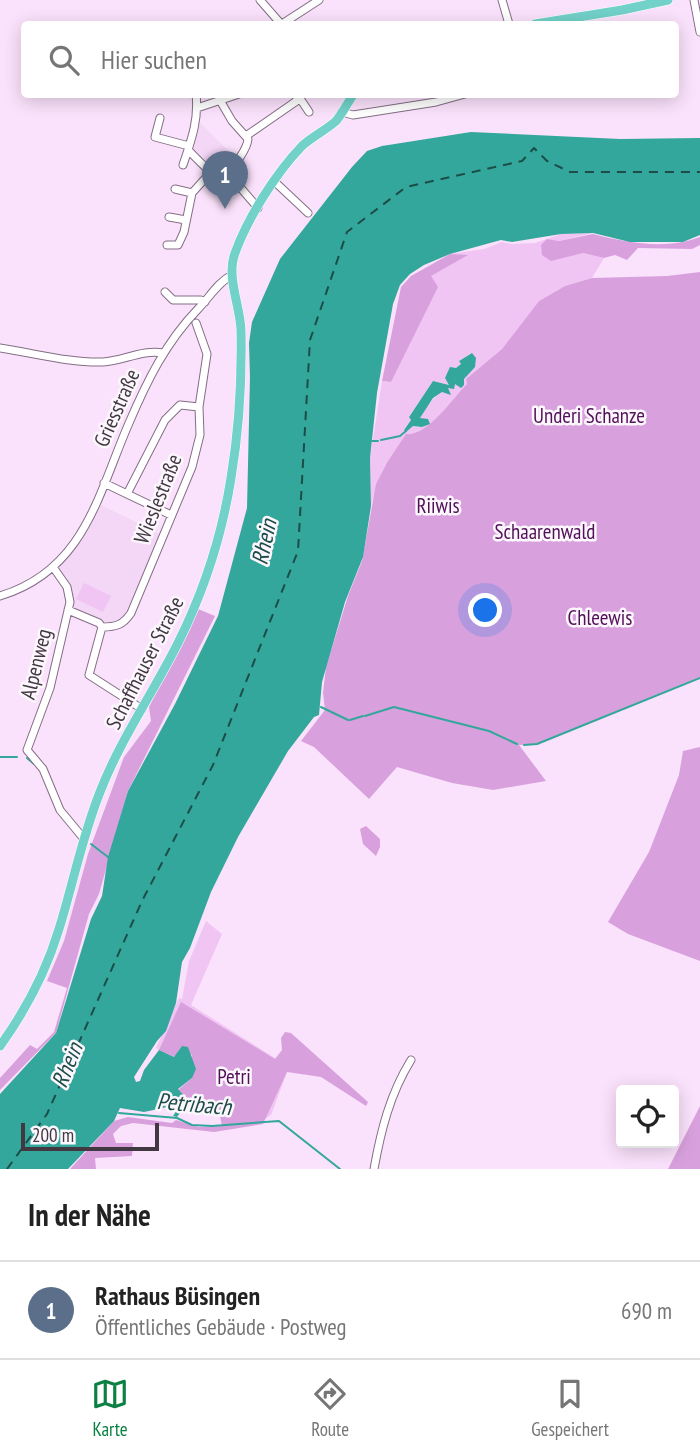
<!DOCTYPE html>
<html lang="de">
<meta charset="utf-8">
<style>
body{margin:0;font-family:"PT Sans Narrow",sans-serif;background:#f2f2f2;color:#222}
.controls{position:absolute;right:21px;bottom:21px;display:grid;overflow:hidden;border-radius:7px;box-shadow:0 4px 18px #0003}
.controls button{width:63px;height:63px;display:grid;place-items:center;padding:0;border:0;border-bottom:2px solid #e0e0e0;background:#fff;color:#222;font:35px sans-serif}
.scale{position:absolute;left:21px;bottom:18px;width:138px;box-sizing:border-box;padding-left:7px;border:4px solid #413842;border-top:0;font-size:19px;line-height:24px;white-space:nowrap;color:#413842;-webkit-text-stroke:5px #fcf7fc;paint-order:stroke}
.you{position:absolute;left:486px;top:611px;width:24px;height:24px;margin:-18px;border:5px solid #fff;border-radius:50%;background:#1a73e8;box-shadow:0 0 0 10px #1a73e833}
.badge{display:grid;place-items:center;width:46px;height:46px;border-radius:50%;background:#0b8043;color:#fff;font-size:23px;font-weight:700}
.pin{position:absolute;translate:-50% -58px;filter:drop-shadow(0 2px 4px #0008)}
.pin::after{content:'';position:absolute;top:37px;width:24px;height:21px;background:inherit;clip-path:polygon(0 0,100% 0,50% 100%)}
.list{margin:0;padding:0;list-style:none}
h2{display:flex;justify-content:space-between;align-items:center;height:91px;margin:0;padding:0 28px;font-size:30px}
h2 small{font-size:23px;font-weight:400;color:#767676}
.list li{display:grid;grid-template-columns:46px 1fr auto;gap:21px;align-items:center;box-sizing:border-box;height:98px;padding:0 28px;border-top:2px solid #e0e0e0}
.list b{display:block;font-size:26px;white-space:nowrap}
.list p{margin:0;font-size:23px;white-space:nowrap;color:#767676}
.list em{font-size:23px;font-style:normal;color:#767676}
.icon{flex:none;width:38px;height:38px;fill:none;stroke:currentColor;stroke-width:2;stroke-linecap:round;stroke-linejoin:round}
.map{position:relative;flex:none;width:700px;height:1169px;overflow:hidden}
.search{position:absolute;background:#fff;box-shadow:0 4px 18px #0003;left:21px;right:21px;top:21px;height:77px;display:flex;align-items:center;gap:18px;box-sizing:border-box;padding:0 24px;border-radius:7px;color:#767676;font-size:26px}
.sheet{height:189px;background:#fff}
nav{display:flex;justify-content:space-around;align-items:center;box-sizing:border-box;height:98px;border-top:2px solid #e0e0e0;background:#fff;font-size:19px;color:#767676}
nav a{display:grid;justify-items:center;gap:4px}
nav .on{color:#0b8043}
.map>svg:first-child{display:block}
.built{fill:#f4d6f6}
.green{fill:#f0c4f3;fill-rule:evenodd}
.forest{fill:#d8a1dd}
.water{fill:#33a79b}
.lines{fill:none;stroke-linecap:round;stroke-linejoin:round}
.stream{stroke:#33a79b;stroke-width:2}
.ferry{stroke:#1d4d48;stroke-width:2;stroke-dasharray:9 7;stroke-linecap:butt}
.minor-casing{stroke:#836e85;stroke-width:9}
.major-casing{stroke:#fff;stroke-width:10}
.minor{stroke:#fff;stroke-width:7}
.major{stroke:#72d1c9;stroke-width:9}
.labels{text-anchor:middle;stroke-width:5;stroke-linejoin:round;paint-order:stroke}
.street-label{font-size:21px;fill:#413842;stroke:#fcf7fc}
.park-label{font-size:21px;fill:#53105a;stroke:#fcf7fc}
.water-label{font-size:23px;font-style:italic;fill:#1d4d48;stroke:#fcf7fc}
</style>
<div class="map">
<svg width="700" height="1169" viewBox="0 0 700 1169">
<rect width="100%" height="100%" fill="#fbe2fc"/>
<path class="built" d="M 199,122 L 237,159 L 230,169 L 229,177 L 223,177 L 192,147 Z
M 99,504 L 160,534 L 121,623 L 107,625 L 72,607 L 72,592 L 58,569 L 85,532 Z"/>
<path class="green" d="M 593,233 L 559,241 L 547,239 L 583,253 L 604,258 L 592,278 L 565,286 L 539,301 L 502,349 L 466,379 L 467,384 C 452,400 428,437 406,435 C 389,459 378,477 371,506 L 370,458 L 382,381 L 391,382 L 430,276 L 466,256 L 450,254 L 484,249 L 502,242 L 511,244 L 535,243 L 561,234 ZM 471,353 L 464,379 C 445,389 429,398 420,419 L 422,427 L 413,426 L 404,429 L 411,420 L 409,416 L 433,381 L 449,385 L 456,368 L 461,364 L 459,361 Z
M 84,583 L 111,596 L 103,612 L 76,599 Z
M 206,921 L 222,934 L 191,1005 L 289,1067 L 271,1115 L 259,1123 L 156,1048 L 179,998 L 182,999 L 189,961 Z"/>
<path class="forest" d="M 593,234 C 628,243 666,250 700,237 L 700,245 L 692,249 L 638,248 L 627,260 L 615,255 L 604,258 L 583,253 L 551,261 L 542,255 L 541,245 L 547,239 L 559,241 Z
M 450,254 L 468,255 L 431,276 L 438,287 L 391,382 L 382,381 L 401,287 L 411,276 Z
M 700,272 L 700,677 L 537,744 L 519,745 L 546,781 L 493,790 L 452,783 L 397,767 L 369,799 L 314,747 L 301,741 L 325,710 L 323,693 L 326,667 L 348,596 L 362,561 L 376,484 L 388,461 L 406,434 C 427,437 452,399 467,384 L 466,379 L 502,349 L 539,301 L 565,286 L 592,278 L 667,276 Z
M 198,609 L 215,616 L 128,791 L 99,894 L 89,914 L 56,1033 L 0,1090 L 0,1078 L 30,1045 L 37,1049 L 54,1032 L 67,988 L 47,981 L 64,941 L 88,854 L 124,757 L 151,721 L 149,707 Z
M 700,747 L 700,961 L 628,934 L 608,922 L 649,852 L 679,775 L 683,751 Z
M 366,826 L 380,839 L 380,847 L 376,856 L 363,844 L 360,829 Z
M 181,1002 L 275,1059 L 282,1050 L 281,1038 L 285,1032 L 291,1033 L 368,1102 L 366,1106 L 321,1077 L 287,1072 L 263,1124 L 214,1132 L 133,1123 L 121,1126 L 113,1134 L 116,1143 L 133,1143 L 132,1156 L 95,1158 L 96,1169 L 70,1169 L 114,1121 L 128,1117 L 172,1123 L 176,1120 L 199,1127 L 222,1126 L 220,1116 L 185,1101 L 178,1090 L 192,1078 L 192,1055 L 181,1047 L 175,1057 L 159,1050 Z
M 700,1106 L 700,1169 L 668,1169 Z"/>
<path class="water" d="M 471,132 L 620,139 L 700,138 L 700,235 L 683,242 L 630,242 L 593,233 L 561,234 L 512,242 L 501,240 L 450,254 L 424,265 L 410,274 L 400,285 L 393,304 L 377,393 L 370,458 L 371,506 L 363,557 L 345,602 L 322,682 L 319,715 L 314,717 L 288,751 L 238,837 L 211,892 L 190,948 L 182,962 L 176,1003 L 166,1031 L 157,1041 L 134,1077 L 136,1082 L 140,1081 L 144,1070 L 159,1050 L 174,1057 L 182,1046 L 188,1047 L 196,1069 L 192,1078 L 178,1089 L 185,1097 L 186,1105 L 177,1117 L 173,1116 L 177,1110 L 172,1106 L 144,1112 L 120,1108 L 114,1121 L 68,1169 L 0,1169 L 0,1094 L 56,1033 L 91,919 L 102,896 L 108,857 L 128,791 L 175,704 L 218,616 L 247,508 L 250,377 L 249,343 L 252,322 L 280,259 L 352,167 L 367,151 L 382,146 Z
M 472,353 L 476,358 L 475,367 L 464,379 L 464,385 L 461,388 L 455,384 L 454,389 L 448,388 L 451,395 L 442,392 L 433,398 L 420,418 L 428,419 L 430,424 L 422,427 L 413,426 L 406,432 L 404,430 L 411,420 L 409,417 L 433,381 L 449,385 L 445,378 L 450,367 L 456,368 L 461,364 L 459,361 Z"/>
<g class="lines">
<path class="stream" d="M 381,440 L 400,436 L 406,431
M 372,441 L 378,441
M 321,707 L 348,720
M 365,716 L 394,707 L 489,731 L 517,744
M 350,720 L 363,716
M 524,745 L 537,744 L 700,678
M 0,757 L 17,757
M 27,758 L 34,764
M 91,844 L 108,857
M 119,1113 L 177,1118 L 192,1125 L 212,1126 L 279,1121 L 340,1169"/>
<path class="ferry" d="M 7,1169 L 47,1114 L 142,901 L 213,765 L 298,551 L 310,340 L 347,232 L 406,187 L 522,161 L 534,148 L 547,161 L 570,172 L 700,172"/>
<defs>
<path id="minor" d="M 260,0 L 281,24
M 502,0 L 509,24
M 694,0 L 700,32
M 282,24 L 319,0
M 298,100 L 301,100 L 309,112
M 221,102 L 232,121 L 248,139 C 247,154 230,163 233,179
M 197,108 L 239,94
M 342,112 L 353,115 L 436,102 L 465,94
M 160,118 L 155,137 L 189,146
M 246,136 L 298,100 L 295,94
M 188,150 C 200,161 215,182 233,179 L 258,208
M 183,165 C 191,141 199,120 196,94
M 275,182 L 308,213
M 175,189 L 192,193
M 169,217 L 186,220
M 167,245 L 178,245 L 184,232 L 192,193 L 211,172
M 165,292 L 173,300 L 201,300 L 205,302
M 0,348 C 34,353 69,363 103,362 C 123,361 143,349 163,353
M 104,483 L 171,515
M 127,494 L 165,420 L 180,405 L 199,407
M 53,567 L 67,587 L 70,602 L 50,688 L 27,750 L 43,769 L 60,810 L 84,839
M 0,596 C 85,570 98,494 129,423 C 147,381 166,342 198,309 C 209,298 218,282 232,275
M 68,610 L 99,623 L 102,627 C 116,627 123,625 131,613 L 192,467 L 200,435 L 199,407 L 207,354 L 196,323
M 102,627 L 89,675 L 142,709
M 374,1169 C 381,1130 390,1094 411,1060"/>
<path id="major" d="M 535,24 L 622,10 L 668,0
M 0,1046 C 26,1010 46,972 59,929 C 73,884 82,837 100,792 C 120,740 153,693 178,643 C 204,591 222,535 231,478 C 239,430 242,379 241,330 C 240,305 226,277 235,253 C 248,217 276,173 302,146 C 313,136 326,130 336,121 C 343,113 347,103 354,94"/>
</defs>
<use href="#minor" class="minor-casing"/>
<use href="#major" class="major-casing"/>
<use href="#minor" class="minor"/>
<use href="#major" class="major"/>
</g>
<g class="labels">
<g class="street-label">
<text transform="translate(117 408) rotate(-66)" y="7">Griesstraße</text>
<text transform="translate(158 499) rotate(-68)" y="7">Wieslestraße</text>
<text transform="translate(145 663) rotate(-63)" y="7">Schaffhauser Straße</text>
<text transform="translate(36 664) rotate(-76)" y="7">Alpenweg</text>
</g>
<g class="park-label">
<text x="589" y="423">Underi Schanze</text>
<text x="438" y="513">Riiwis</text>
<text x="545" y="539">Schaarenwald</text>
<text x="600" y="625">Chleewis</text>
<text x="234" y="1084">Petri</text>
</g>
<g class="water-label">
<text transform="translate(264 542) rotate(-78)" y="8">Rhein</text>
<text transform="translate(67 1065) rotate(-68)" y="8">Rhein</text>
<text transform="translate(194 1104) rotate(5)" y="8">Petribach</text>
</g>
</g>
</svg>
<div class="controls">
<button><svg class="icon" aria-label="locate" viewBox="0 0 24 24"><circle cx="12" cy="12" r="6"/><path d="M12 2v4M12 18v4M2 12h4M18 12h4"/></svg></button>
</div>
<div class="scale">200 m</div>
<div class="you"></div>
<div class="pin badge" style="left:225px;top:209px;background:#5c6f8a">1</div>
<div class="search"><svg class="icon" aria-label="search" viewBox="0 0 24 24"><circle cx="10" cy="10" r="6"/><path d="M15 15l6 6"/></svg>Hier suchen</div>
</div>
<section class="sheet">
<h2>In der Nähe<small></small></h2>
<ul class="list">
<li><span class="badge" style="background:#5c6f8a">1</span><div><b>Rathaus Büsingen</b><p>Öffentliches Gebäude · Postweg</p></div><em>690 m</em></li>
</ul>
</section>
<nav>
<a class="on"><svg class="icon" aria-label="map" viewBox="0 0 24 24"><path d="M3 6l6-2 6 2 6-2v14l-6 2-6-2-6 2zM9 4v14M15 6v14"/></svg>Karte</a>
<a><svg class="icon" aria-label="directions" viewBox="0 0 24 24"><path d="M12 3l9 9-9 9-9-9zM9 14v-3h6M13 9l2 2-2 2"/></svg>Route</a>
<a><svg class="icon" aria-label="saved" viewBox="0 0 24 24"><path d="M7 4h10v16l-5-4-5 4z"/></svg>Gespeichert</a>
</nav>
